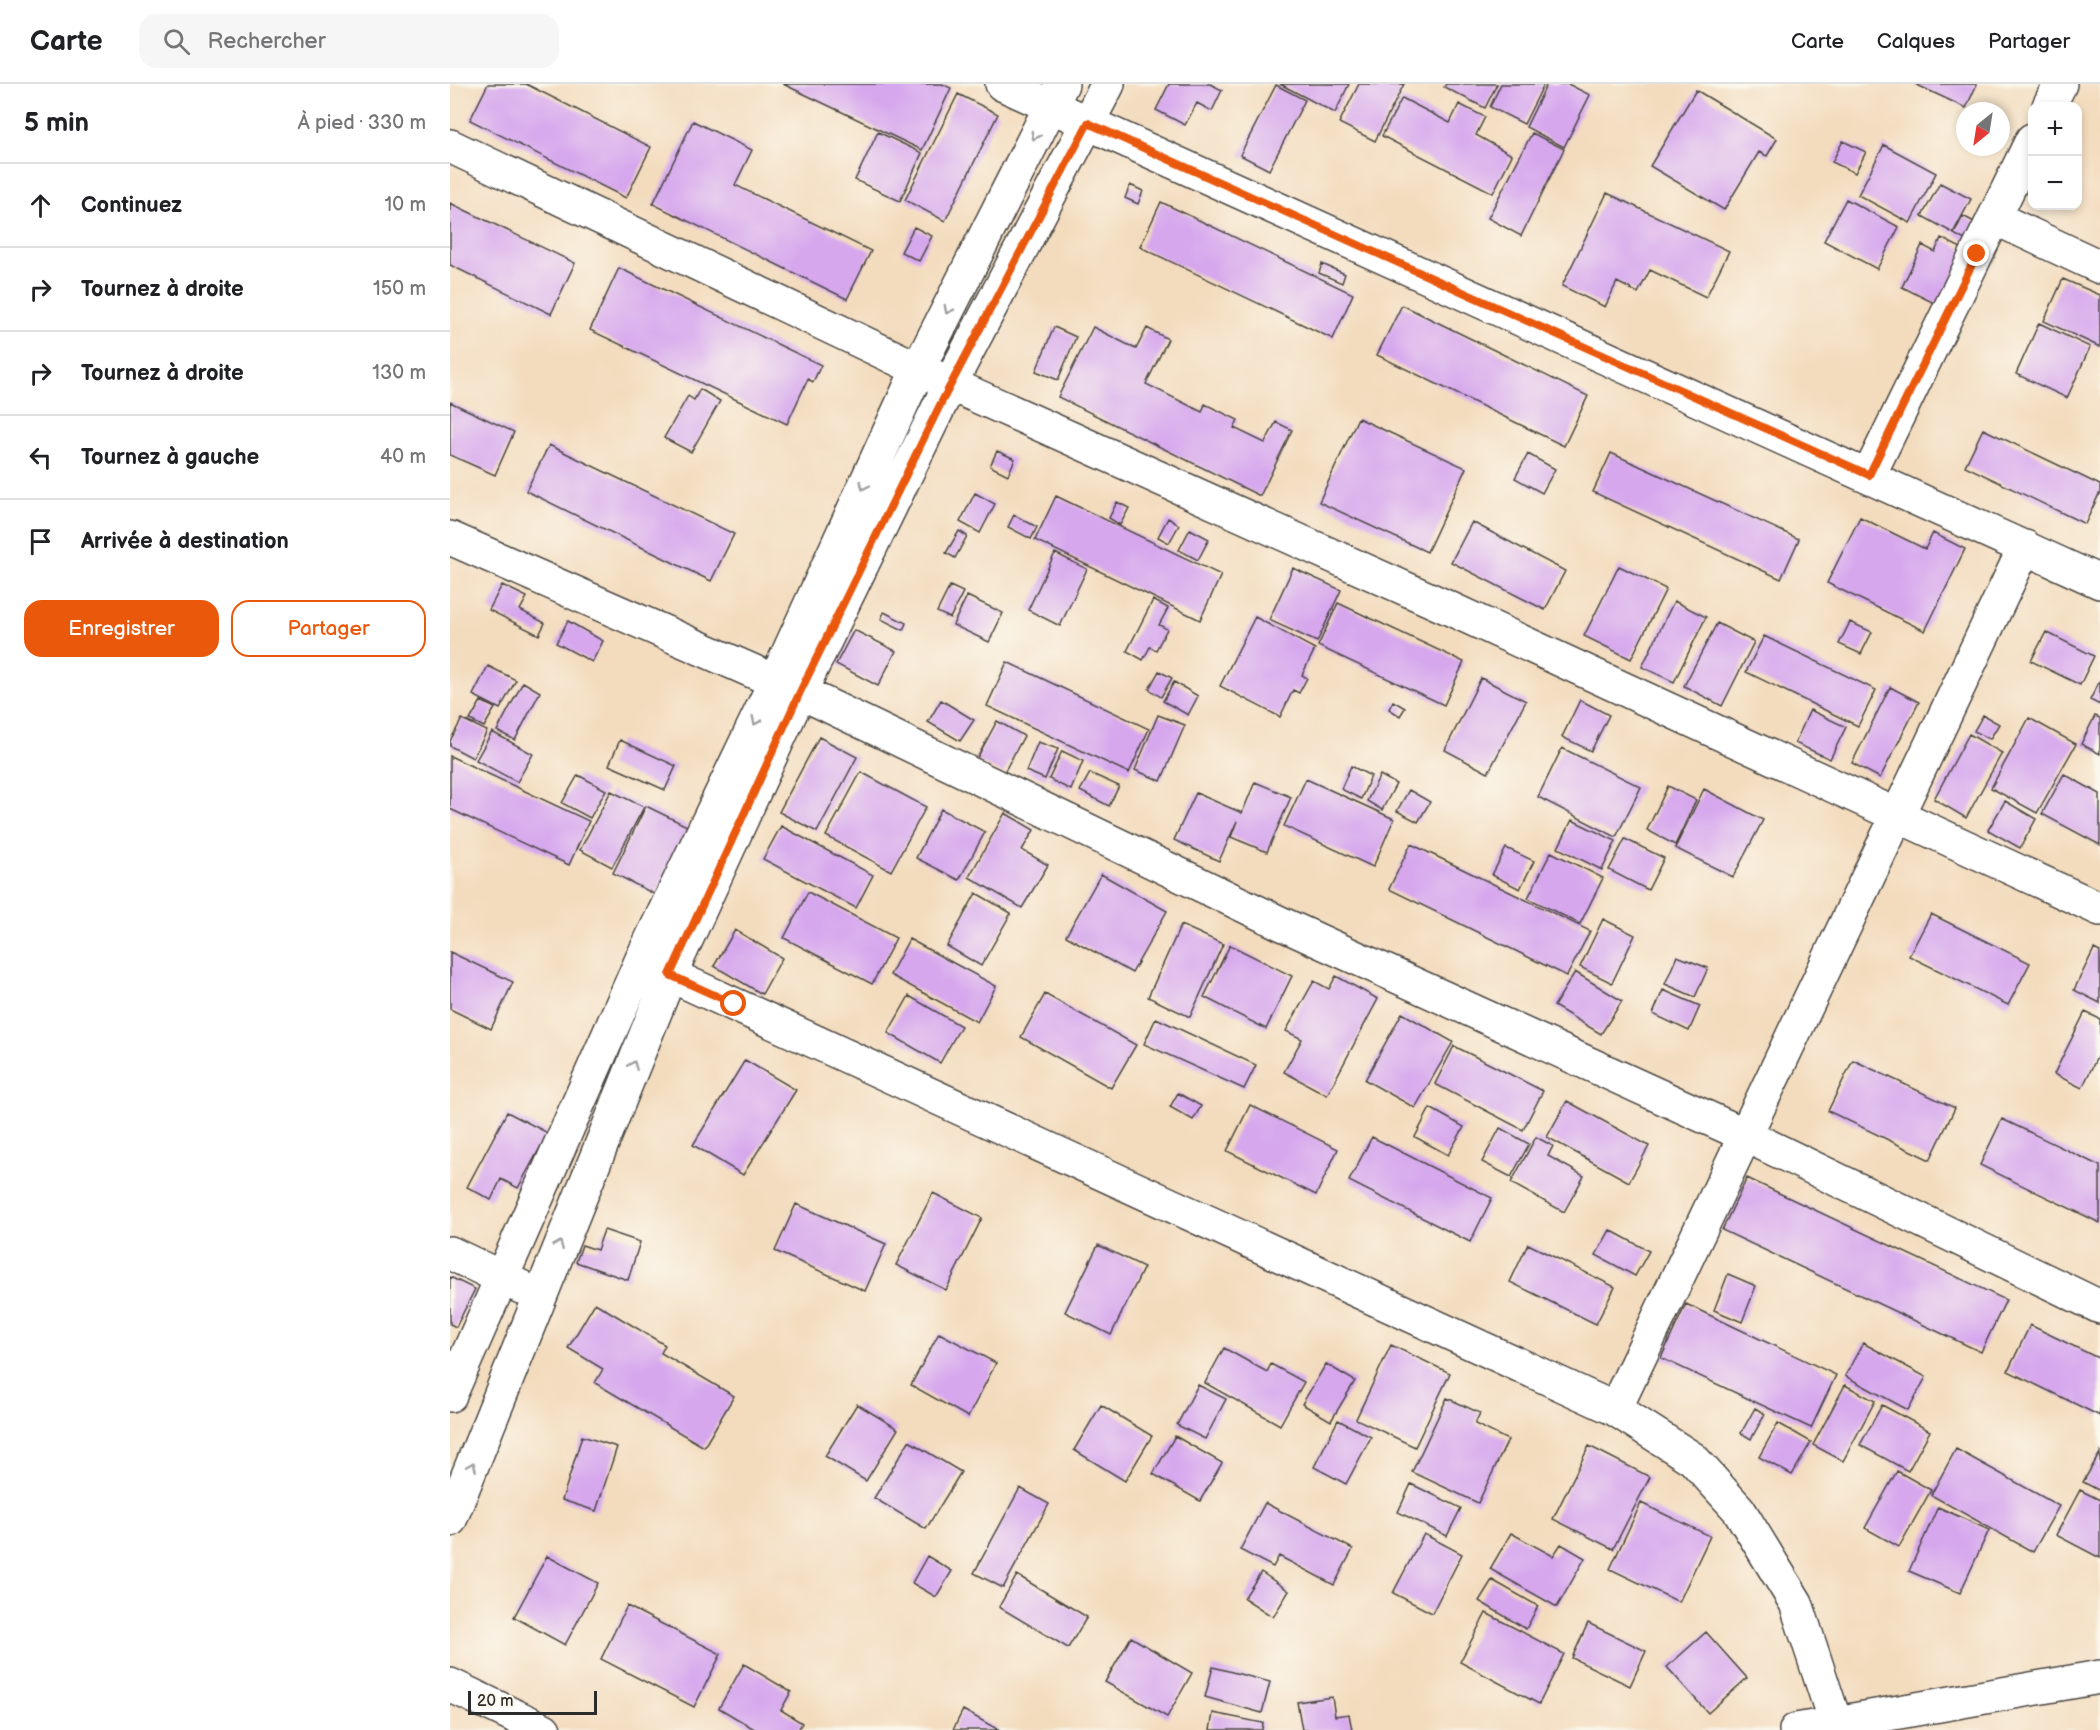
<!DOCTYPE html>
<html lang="fr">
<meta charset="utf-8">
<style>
body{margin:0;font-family:"Balsamiq Sans",sans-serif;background:#f6f6f6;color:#202124}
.controls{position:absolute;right:18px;top:18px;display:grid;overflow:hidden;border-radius:12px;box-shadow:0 3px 9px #0003}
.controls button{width:54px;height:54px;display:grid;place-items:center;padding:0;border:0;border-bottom:2px solid #e0e0e0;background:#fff;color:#202124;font:30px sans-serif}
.compass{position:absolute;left:1506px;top:18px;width:54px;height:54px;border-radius:50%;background:#fff;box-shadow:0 3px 9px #0003;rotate:210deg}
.scale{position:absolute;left:18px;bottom:15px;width:129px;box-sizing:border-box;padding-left:6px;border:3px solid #2b2b2b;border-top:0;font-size:16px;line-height:21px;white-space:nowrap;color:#2b2b2b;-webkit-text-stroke:4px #fbf7ec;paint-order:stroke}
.stop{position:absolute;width:18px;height:18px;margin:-14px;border:4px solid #ea580c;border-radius:50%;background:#fff}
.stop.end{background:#ea580c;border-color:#fff;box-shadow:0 2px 6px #0008}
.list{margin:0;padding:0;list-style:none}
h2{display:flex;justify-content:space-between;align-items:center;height:78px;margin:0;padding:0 24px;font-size:26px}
h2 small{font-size:20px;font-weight:400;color:#757577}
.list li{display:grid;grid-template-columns:39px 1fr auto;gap:18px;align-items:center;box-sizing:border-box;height:84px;padding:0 24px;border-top:2px solid #e0e0e0}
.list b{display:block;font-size:22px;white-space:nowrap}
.list em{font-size:20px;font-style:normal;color:#757577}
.actions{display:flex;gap:12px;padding:18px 24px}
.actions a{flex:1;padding:14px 0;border:2px solid #ea580c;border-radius:18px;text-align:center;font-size:21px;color:#ea580c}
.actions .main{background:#ea580c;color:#fff}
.icon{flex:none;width:33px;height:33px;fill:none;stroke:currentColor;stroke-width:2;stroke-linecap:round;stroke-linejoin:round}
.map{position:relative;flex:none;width:1650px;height:1646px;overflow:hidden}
header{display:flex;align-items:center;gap:36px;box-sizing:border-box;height:84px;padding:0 30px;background:#fff;border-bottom:2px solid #e0e0e0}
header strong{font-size:28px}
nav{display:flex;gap:33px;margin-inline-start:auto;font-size:21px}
.search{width:420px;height:54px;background:#f6f6f6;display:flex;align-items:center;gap:15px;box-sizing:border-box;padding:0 21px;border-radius:18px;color:#757577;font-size:22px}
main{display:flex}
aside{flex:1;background:#fff}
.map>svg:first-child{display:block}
.building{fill:#d6a7ed}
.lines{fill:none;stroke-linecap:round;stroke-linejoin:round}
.street-casing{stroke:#494541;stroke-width:36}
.street{stroke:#fff;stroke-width:33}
.oneway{stroke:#a0a0a0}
.route{stroke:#ea580c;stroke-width:8}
</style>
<header>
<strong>Carte</strong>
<div class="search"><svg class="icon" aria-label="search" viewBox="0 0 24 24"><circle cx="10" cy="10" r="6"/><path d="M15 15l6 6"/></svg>Rechercher</div>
<nav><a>Carte</a><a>Calques</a><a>Partager</a></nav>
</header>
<main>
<aside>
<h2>5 min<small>À pied · 330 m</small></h2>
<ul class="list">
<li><svg class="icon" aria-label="ahead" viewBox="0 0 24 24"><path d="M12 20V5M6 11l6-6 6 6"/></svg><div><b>Continuez</b></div><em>10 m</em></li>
<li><svg class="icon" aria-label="right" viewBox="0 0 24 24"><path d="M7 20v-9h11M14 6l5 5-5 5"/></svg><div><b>Tournez à droite</b></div><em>150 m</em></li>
<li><svg class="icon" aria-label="right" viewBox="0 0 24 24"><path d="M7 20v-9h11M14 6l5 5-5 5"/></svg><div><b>Tournez à droite</b></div><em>130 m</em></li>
<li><svg class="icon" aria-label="left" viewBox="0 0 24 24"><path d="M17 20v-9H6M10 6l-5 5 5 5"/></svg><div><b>Tournez à gauche</b></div><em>40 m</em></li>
<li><svg class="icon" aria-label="arrive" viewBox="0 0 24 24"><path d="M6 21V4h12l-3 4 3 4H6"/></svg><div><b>Arrivée à destination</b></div></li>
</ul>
<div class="actions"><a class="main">Enregistrer</a><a>Partager</a></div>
</aside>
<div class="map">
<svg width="1650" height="1646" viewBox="0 0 1650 1646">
<rect width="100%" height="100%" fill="#fbf7ec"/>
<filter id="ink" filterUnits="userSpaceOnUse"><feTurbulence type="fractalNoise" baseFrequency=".0167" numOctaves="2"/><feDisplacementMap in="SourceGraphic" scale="12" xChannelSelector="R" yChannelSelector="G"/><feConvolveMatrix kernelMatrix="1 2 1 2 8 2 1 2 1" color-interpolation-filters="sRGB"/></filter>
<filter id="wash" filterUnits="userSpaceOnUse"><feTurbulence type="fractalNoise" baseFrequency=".008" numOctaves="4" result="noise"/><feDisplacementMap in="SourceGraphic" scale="24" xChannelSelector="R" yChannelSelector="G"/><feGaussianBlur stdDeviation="1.35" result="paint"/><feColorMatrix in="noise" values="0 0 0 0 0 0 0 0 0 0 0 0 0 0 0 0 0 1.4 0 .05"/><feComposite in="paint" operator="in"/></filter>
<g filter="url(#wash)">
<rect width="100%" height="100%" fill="#f3dbbd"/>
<g id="blocks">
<path class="building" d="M 38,0 L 76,0 L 201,63 L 176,114 L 20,36 Z
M 333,0 L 492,0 L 501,4 L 472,66 Z
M 719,0 L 760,0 L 772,6 L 762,27 L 747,19 L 735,41 L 706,26 Z
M 830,0 L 899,0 L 885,29 Z
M 909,0 L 954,0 L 925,57 L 889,39 Z
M 996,0 L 1047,0 L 1035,24 L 994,3 Z
M 1051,0 L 1094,0 L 1074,40 L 1040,23 Z
M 1097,0 L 1118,0 L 1140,11 L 1114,63 L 1076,43 Z
M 1465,0 L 1527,0 L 1516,24 Z
M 826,1 L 855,16 L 819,86 L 790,71 Z
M 1246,6 L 1327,55 L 1317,72 L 1309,68 L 1274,126 L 1200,82 Z
M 508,10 L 548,30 L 495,137 L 455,116 Z
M 952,14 L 1000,39 L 1009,20 L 1035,33 L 1026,51 L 1062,71 L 1043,109 L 932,52 Z
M 243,37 L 302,66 L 285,101 L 421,167 L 397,215 L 203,120 Z
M 428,48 L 472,69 L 450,117 L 405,96 Z
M 1082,49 L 1114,65 L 1071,152 L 1038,134 Z
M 1393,57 L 1416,68 L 1405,89 L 1382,78 Z
M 1434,61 L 1486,89 L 1460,139 L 1408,111 Z
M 1490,99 L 1521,115 L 1503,149 L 1472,132 Z
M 680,101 L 693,107 L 688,120 L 675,114 Z
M 1157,109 L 1279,167 L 1256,213 L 1200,186 L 1188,209 L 1167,198 L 1155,223 L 1112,202 Z
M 1396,115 L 1449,143 L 1427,185 L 1374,157 Z
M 711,118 L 903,210 L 883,255 L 690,163 Z
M 0,119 L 125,179 L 101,230 L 0,181 Z
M 1513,132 L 1530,141 L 1520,159 L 1504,150 Z
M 464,143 L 482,152 L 469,177 L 451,168 Z
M 1491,154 L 1517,167 L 1490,222 L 1452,203 L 1472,161 L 1485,168 Z
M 872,180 L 895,190 L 892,199 L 869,189 Z
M 169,184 L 371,281 L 363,298 L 358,295 L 337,340 L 140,246 Z
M 1613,195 L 1650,211 L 1650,263 L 1594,237 Z
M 952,221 L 1138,312 L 1114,362 L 927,271 Z
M 1589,239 L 1640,263 L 1617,314 L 1566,290 Z
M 604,243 L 626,253 L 608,296 L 586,287 Z
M 643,243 L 686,265 L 697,244 L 718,255 L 696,300 L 752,328 L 755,320 L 788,336 L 784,344 L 815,359 L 826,338 L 842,346 L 810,412 L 608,313 Z
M 250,305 L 270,317 L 241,368 L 214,354 L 238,312 L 244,316 Z
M 0,318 L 64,348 L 45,391 L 0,371 Z
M 908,334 L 1016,384 L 977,468 L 869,418 Z
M 1533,345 L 1650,401 L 1650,408 L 1635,440 L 1515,382 Z
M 99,361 L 284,450 L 261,497 L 76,407 Z
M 547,367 L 565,375 L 558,391 L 540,382 Z
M 1161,369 L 1349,455 L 1331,495 L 1143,408 Z
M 1078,370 L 1105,385 L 1092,409 L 1065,394 Z
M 525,409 L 545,420 L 530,449 L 510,438 Z
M 606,412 L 771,491 L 750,536 L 585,456 Z
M 667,418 L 679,424 L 670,441 L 659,434 Z
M 564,431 L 587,443 L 581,455 L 558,443 Z
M 1410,433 L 1475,465 L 1483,449 L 1515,465 L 1475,547 L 1377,499 Z
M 718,434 L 729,441 L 719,459 L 708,453 Z
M 1022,438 L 1115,487 L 1095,526 L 1001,478 Z
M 740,445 L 759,455 L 748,476 L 729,466 Z
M 509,447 L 517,452 L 505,474 L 496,469 Z
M 605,469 L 637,485 L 610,542 L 578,526 Z
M 1169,482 L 1216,505 L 1181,575 L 1134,552 Z
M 843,484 L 891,506 L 867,558 L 819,536 Z
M 52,501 L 77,513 L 70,526 L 95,539 L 89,551 L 39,526 Z
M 500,502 L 513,508 L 500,534 L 487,528 Z
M 517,512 L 553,529 L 539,558 L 503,541 Z
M 703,516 L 718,524 L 709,541 L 717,545 L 706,566 L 700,563 L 693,576 L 677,567 Z
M 1224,517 L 1256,533 L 1224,598 L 1192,583 Z
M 888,519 L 1014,578 L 994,621 L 868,562 Z
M 434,528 L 456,539 L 453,546 L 431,535 Z
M 805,533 L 865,565 L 852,591 L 857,594 L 849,609 L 843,606 L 830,633 L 770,602 Z
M 118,537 L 153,557 L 142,578 L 106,559 Z
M 1400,538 L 1422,548 L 1411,570 L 1389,560 Z
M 1267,539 L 1304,558 L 1272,622 L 1234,602 Z
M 404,546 L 446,567 L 428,602 L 386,580 Z
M 1596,548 L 1644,572 L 1630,601 L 1581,577 Z
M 1314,552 L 1426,606 L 1408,642 L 1296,588 Z
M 557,578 L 699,645 L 679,689 L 537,622 Z
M 38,582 L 66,596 L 50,625 L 23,611 Z
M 709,587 L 722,594 L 711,613 L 699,605 Z
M 1031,594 L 1076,617 L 1038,689 L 995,666 Z
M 1650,596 L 1650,621 L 1640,616 Z
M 73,598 L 90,608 L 65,656 L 47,647 Z
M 724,598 L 748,612 L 738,631 L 713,617 Z
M 1440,603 L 1469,618 L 1430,694 L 1402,679 Z
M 491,616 L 524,636 L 510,657 L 478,638 Z
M 1130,616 L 1159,631 L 1141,667 L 1112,653 Z
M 31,617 L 45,624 L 34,643 L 20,636 Z
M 943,617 L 955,624 L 950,632 L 939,625 Z
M 1360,626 L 1396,643 L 1380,675 L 1345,659 Z
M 708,631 L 735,641 L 711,697 L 685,686 Z
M 1533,631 L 1549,640 L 1540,655 L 1524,647 Z
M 1645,632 L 1650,634 L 1650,670 L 1631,660 Z
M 1579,634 L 1626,660 L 1587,729 L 1541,704 Z
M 12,635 L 37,647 L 23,674 L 0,662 L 0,657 Z
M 547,637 L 574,652 L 553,690 L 526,676 Z
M 42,648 L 83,670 L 67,698 L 26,676 Z
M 1519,650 L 1552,669 L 1516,734 L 1484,715 Z
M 369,653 L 407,673 L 367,748 L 329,728 Z
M 170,656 L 226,682 L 215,706 L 159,681 Z
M 588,658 L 608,665 L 595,695 L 576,687 Z
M 1112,664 L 1191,703 L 1166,753 L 1088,713 Z
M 612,667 L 633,677 L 621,706 L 599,695 Z
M 0,672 L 139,737 L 119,781 L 0,725 Z
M 901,682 L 921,692 L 911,715 L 891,705 Z
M 411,688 L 476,723 L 441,787 L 376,752 Z
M 640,689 L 669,702 L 659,722 L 630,707 Z
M 1614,690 L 1650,710 L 1650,761 L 1592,730 Z
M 128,691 L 156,706 L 140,734 L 112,719 Z
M 930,691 L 946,700 L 932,726 L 917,717 Z
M 856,695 L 944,735 L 923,783 L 834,742 Z
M 805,698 L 841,713 L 817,768 L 781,753 L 787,737 L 769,777 L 724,756 L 746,709 L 792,729 Z
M 1218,702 L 1246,716 L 1225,761 L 1197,746 Z
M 1254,705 L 1313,736 L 1283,793 L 1225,764 Z
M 959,706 L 980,718 L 968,738 L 947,727 Z
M 161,707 L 194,723 L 162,783 L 130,766 Z
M 1555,717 L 1586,735 L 1570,764 L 1538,746 Z
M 196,722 L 241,744 L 206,811 L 163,789 Z
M 491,725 L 535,748 L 509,796 L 466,774 Z
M 555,729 L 584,746 L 572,766 L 598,781 L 572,824 L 519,793 Z
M 1122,736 L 1166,757 L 1152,786 L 1108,764 Z
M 331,742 L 423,791 L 406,824 L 313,775 Z
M 1175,755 L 1214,774 L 1198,806 L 1159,786 Z
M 961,760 L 1140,847 L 1117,892 L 939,805 Z
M 1056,764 L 1084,777 L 1070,805 L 1042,791 Z
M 1101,768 L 1153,794 L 1130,840 L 1078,814 Z
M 651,790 L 717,827 L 682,889 L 616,852 Z
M 358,808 L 446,854 L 422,900 L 334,854 Z
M 526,809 L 561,829 L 531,882 L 497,862 Z
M 1481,830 L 1580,879 L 1558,921 L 1459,872 Z
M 1153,835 L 1185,851 L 1162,899 L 1130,883 Z
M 731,841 L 773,860 L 740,933 L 698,913 Z
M 285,846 L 332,874 L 312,910 L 264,882 Z
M 459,855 L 546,902 L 527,938 L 440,891 Z
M 780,861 L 842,892 L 816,945 L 754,913 Z
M 1644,865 L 1650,868 L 1650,919 L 1624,906 Z
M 0,868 L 63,898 L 41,945 L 0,925 Z
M 1227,872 L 1258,884 L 1245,913 L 1215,900 Z
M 1125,888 L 1172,917 L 1151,950 L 1104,922 Z
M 886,892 L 928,915 L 877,1011 L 834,988 L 852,955 L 836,947 L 864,897 L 879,905 Z
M 1213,906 L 1250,922 L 1239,947 L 1203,930 Z
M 595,910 L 686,961 L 661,1004 L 571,953 Z
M 459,912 L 511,942 L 490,979 L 438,949 Z
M 1635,928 L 1650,935 L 1650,967 L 1632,1004 L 1604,990 Z
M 952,929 L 1003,958 L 965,1024 L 915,996 Z
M 706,934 L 806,981 L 794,1005 L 694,960 Z
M 1004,962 L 1093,1007 L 1073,1046 L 985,1000 Z
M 295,976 L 346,1006 L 293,1091 L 243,1061 Z
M 1403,976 L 1505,1024 L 1480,1076 L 1378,1027 Z
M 728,1009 L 751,1022 L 743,1036 L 720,1023 Z
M 1117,1017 L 1199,1062 L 1179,1098 L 1097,1053 Z
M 800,1021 L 888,1065 L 866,1111 L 777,1067 Z
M 980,1024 L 1014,1043 L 998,1071 L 965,1053 Z
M 57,1028 L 98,1049 L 68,1104 L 51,1095 L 41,1116 L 17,1103 Z
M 1552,1035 L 1650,1082 L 1650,1139 L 1530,1081 Z
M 1050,1044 L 1079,1060 L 1061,1093 L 1032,1078 Z
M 922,1053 L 1042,1114 L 1020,1158 L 899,1097 Z
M 1086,1053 L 1103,1062 L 1098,1072 L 1134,1092 L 1114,1128 L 1061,1099 Z
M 1297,1094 L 1556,1216 L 1531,1268 L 1272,1146 Z
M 483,1109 L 532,1134 L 496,1206 L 446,1181 Z
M 346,1120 L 436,1160 L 415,1207 L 325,1167 Z
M 154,1146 L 190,1158 L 178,1196 L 126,1178 L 132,1161 L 147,1166 Z
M 1160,1146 L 1199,1167 L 1185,1192 L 1146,1171 Z
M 1078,1160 L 1165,1203 L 1146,1240 L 1060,1198 Z
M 648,1161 L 694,1183 L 661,1251 L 615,1228 Z
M 1278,1190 L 1306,1202 L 1292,1238 L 1264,1226 Z
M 0,1193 L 25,1205 L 6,1243 L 0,1240 Z
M 145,1219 L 215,1261 L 211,1269 L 284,1312 L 254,1363 L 145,1299 L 153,1285 L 118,1264 Z
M 1236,1220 L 1386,1291 L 1361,1344 L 1211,1274 Z
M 1580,1241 L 1650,1275 L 1650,1332 L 1558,1287 Z
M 489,1249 L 546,1279 L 518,1333 L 461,1301 Z
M 1413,1259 L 1476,1293 L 1458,1326 L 1395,1292 Z
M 941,1261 L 1000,1289 L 965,1363 L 906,1335 Z
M 774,1264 L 817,1288 L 821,1280 L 854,1298 L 830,1341 L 755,1299 Z
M 876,1280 L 905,1297 L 881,1337 L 852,1320 Z
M 748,1301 L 776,1315 L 755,1355 L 727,1341 Z
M 1395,1301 L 1425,1317 L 1393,1377 L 1363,1361 Z
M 997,1314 L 1030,1329 L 1025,1340 L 1058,1356 L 1028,1419 L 962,1388 Z
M 407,1320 L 448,1345 L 416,1397 L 375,1372 Z
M 651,1321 L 702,1352 L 675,1397 L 624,1366 Z
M 1432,1321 L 1480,1347 L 1458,1387 L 1410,1361 Z
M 1305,1324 L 1315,1330 L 1301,1355 L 1291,1349 Z
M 888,1336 L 921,1353 L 896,1400 L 864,1383 Z
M 1328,1339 L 1361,1358 L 1342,1391 L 1309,1373 Z
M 132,1352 L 167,1363 L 146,1427 L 112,1416 Z
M 725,1352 L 772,1379 L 750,1417 L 703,1390 Z
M 459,1357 L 511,1388 L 476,1445 L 424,1414 Z
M 1139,1362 L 1200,1393 L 1163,1465 L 1103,1435 Z
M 1506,1365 L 1609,1422 L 1583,1468 L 1481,1411 Z
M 1650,1369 L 1650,1407 L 1633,1398 Z
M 1447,1387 L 1481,1406 L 1449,1463 L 1415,1444 Z
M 961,1400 L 1011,1424 L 997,1452 L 948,1428 Z
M 570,1404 L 599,1420 L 553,1504 L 524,1489 Z
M 1630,1406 L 1650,1416 L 1650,1474 L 1606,1451 Z
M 815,1419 L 903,1465 L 884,1501 L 829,1472 L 823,1483 L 790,1466 Z
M 1191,1419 L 1260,1452 L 1229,1518 L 1160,1485 Z
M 1488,1423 L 1539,1446 L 1510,1509 L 1459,1487 Z
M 1061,1449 L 1103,1472 L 1111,1460 L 1135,1474 L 1107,1523 L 1040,1485 Z
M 974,1450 L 1012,1470 L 982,1529 L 943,1509 Z
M 97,1472 L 148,1499 L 115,1561 L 64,1533 Z
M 477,1472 L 502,1487 L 486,1513 L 462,1499 Z
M 811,1488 L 839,1507 L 823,1533 L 794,1514 Z
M 567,1491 L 637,1533 L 618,1564 L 549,1523 Z
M 1042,1496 L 1088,1522 L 1076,1545 L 1029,1517 Z
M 177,1522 L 271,1570 L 244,1623 L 151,1575 Z
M 1036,1529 L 1114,1570 L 1089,1620 L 1010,1578 Z
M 1138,1539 L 1196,1567 L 1180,1602 L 1122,1574 Z
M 1256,1548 L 1297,1594 L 1258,1629 L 1217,1583 Z
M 681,1553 L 742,1589 L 717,1633 L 655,1598 Z
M 294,1580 L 341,1608 L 331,1626 L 352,1639 L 348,1646 L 306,1646 L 269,1624 Z
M 763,1583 L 820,1598 L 812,1629 L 755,1613 Z
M 882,1613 L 885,1632 L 899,1630 L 902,1646 L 852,1646 L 847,1618 Z
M 513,1626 L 549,1646 L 503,1646 Z
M 763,1629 L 813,1639 L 812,1646 L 760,1646 Z"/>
</g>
</g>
<g filter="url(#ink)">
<use href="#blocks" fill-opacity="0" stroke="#494541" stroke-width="1.5"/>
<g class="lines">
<defs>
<path id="street" d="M 552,0 L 1650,498
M 1599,22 L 1610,0
M 0,62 L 500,300 L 1003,526 L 1650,825
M 1545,134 L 1650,183
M 1419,391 L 1582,56
M 0,454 L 350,608 L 830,839 L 1295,1051 L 1650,1223
M 192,875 L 220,891 L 1165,1325 L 1243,1375 L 1289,1426 L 1346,1519 L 1385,1638
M 0,1169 L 71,1203
M 0,1311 L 192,875 L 325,598 L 468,285 L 612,0
M 1165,1325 L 1575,463
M 0,1436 L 220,891 L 350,608 L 500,300 L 658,0
M 0,1601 L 94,1646
M 1346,1646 L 1650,1593"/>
</defs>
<use href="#street" class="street-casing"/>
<use href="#street" class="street"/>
</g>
<defs><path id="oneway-chevron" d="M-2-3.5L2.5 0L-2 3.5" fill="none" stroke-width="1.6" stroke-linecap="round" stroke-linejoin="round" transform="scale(1.5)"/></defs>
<g class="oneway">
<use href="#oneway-chevron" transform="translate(585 52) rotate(117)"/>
<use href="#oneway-chevron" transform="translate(498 226) rotate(117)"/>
<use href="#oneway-chevron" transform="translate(414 402) rotate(115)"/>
<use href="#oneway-chevron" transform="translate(306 637) rotate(116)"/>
<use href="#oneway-chevron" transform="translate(183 981) rotate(-68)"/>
<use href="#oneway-chevron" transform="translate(109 1161) rotate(-68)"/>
<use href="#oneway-chevron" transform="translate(22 1382) rotate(-68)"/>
</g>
</g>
<g class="lines" filter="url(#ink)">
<path class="route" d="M 284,920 L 220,891 L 350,608 L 490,321 L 638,39 L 1419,391 L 1527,170"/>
</g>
</svg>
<div class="controls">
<button>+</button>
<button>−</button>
</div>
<svg class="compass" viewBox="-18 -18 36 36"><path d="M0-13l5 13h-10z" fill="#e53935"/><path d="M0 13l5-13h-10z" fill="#757577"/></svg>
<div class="scale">20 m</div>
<div class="stop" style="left:284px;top:920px"></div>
<div class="stop end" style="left:1527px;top:170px"></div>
</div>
</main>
